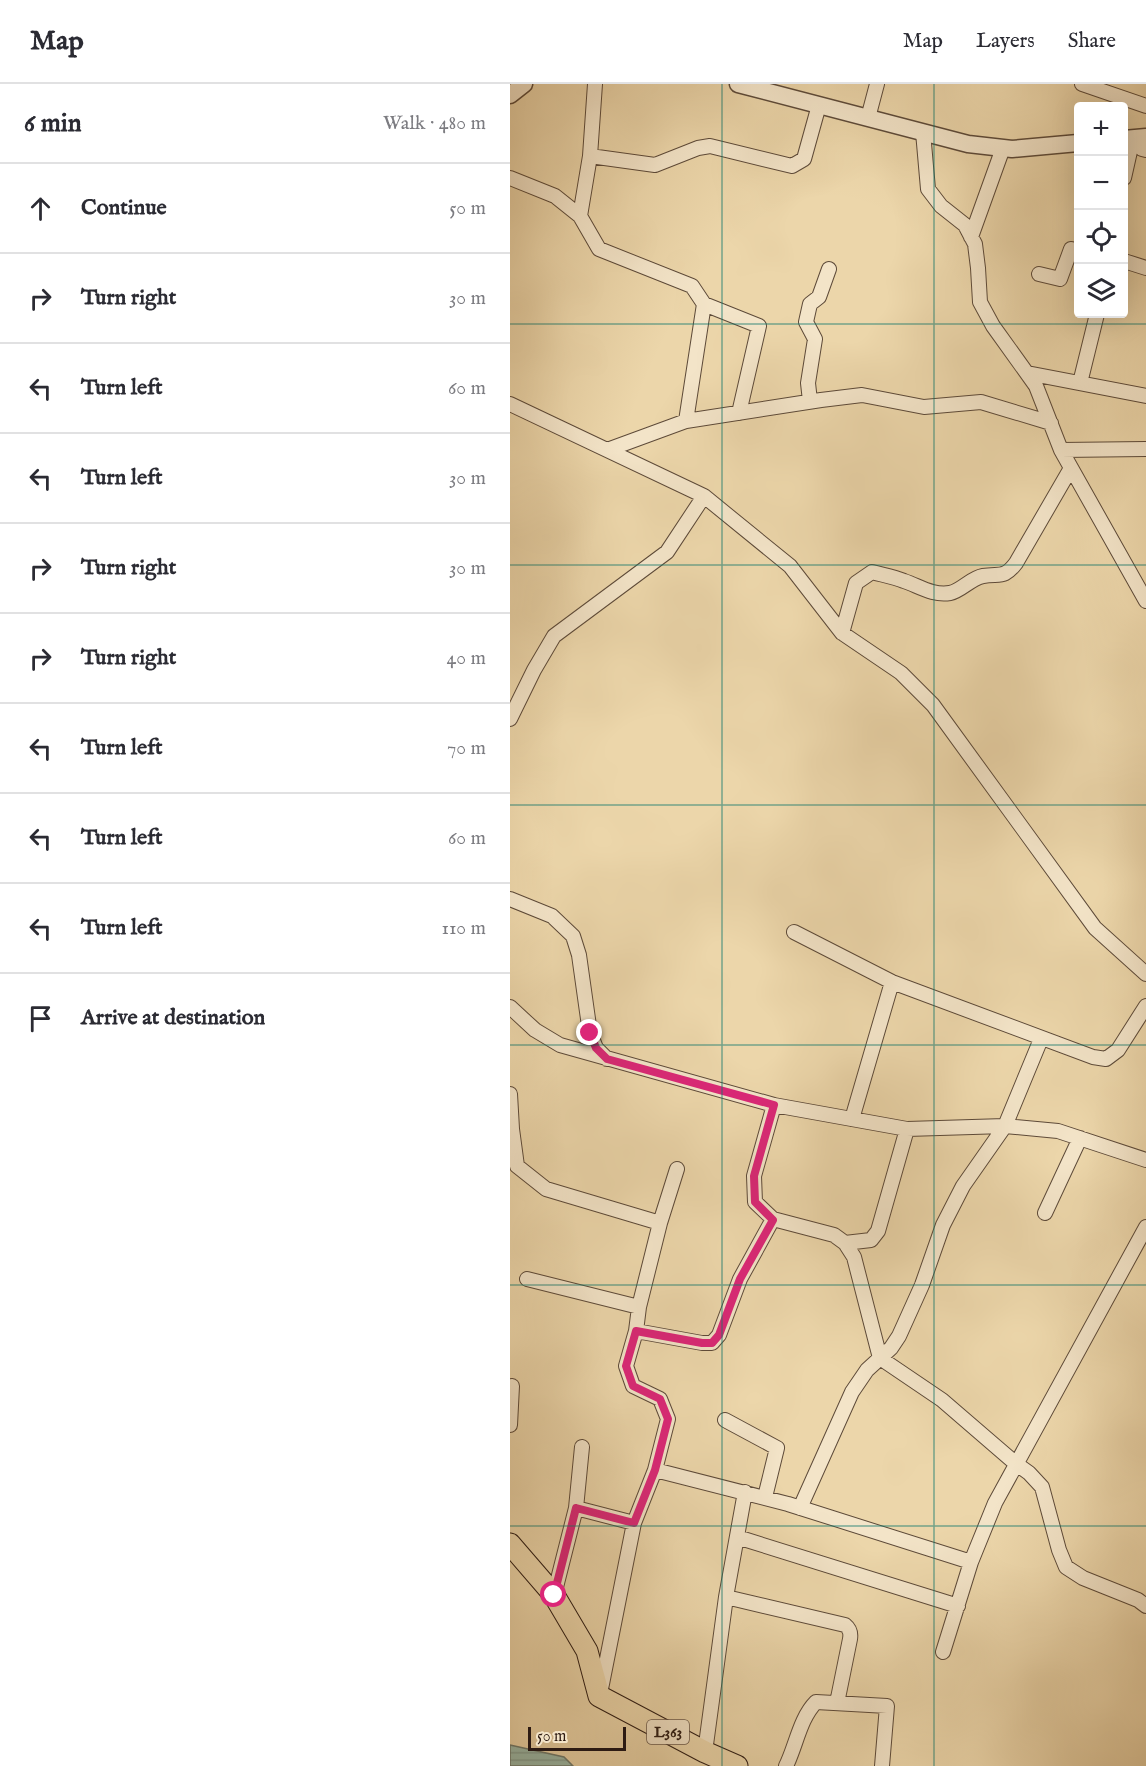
<!DOCTYPE html>
<meta charset="utf-8">
<style>
body{margin:0;font-family:"IM FELL English",serif;background:#f7f7f7;color:#2b2b33}
.controls{position:absolute;right:18px;top:18px;display:grid;overflow:hidden;border-radius:6px;box-shadow:0 6px 24px #0002}
.controls button{width:54px;height:54px;display:grid;place-items:center;padding:0;border:0;border-bottom:2px solid #e1e1e2;background:#fff;color:#2b2b33;font:30px sans-serif}
.scale{position:absolute;left:18px;bottom:15px;width:98px;box-sizing:border-box;padding-left:6px;border:3px solid #2d1b13;border-top:0;font-size:16px;line-height:21px;white-space:nowrap;color:#2d1b13;-webkit-text-stroke:4px #f3e4c8;paint-order:stroke}
.stop{position:absolute;width:18px;height:18px;margin:-14px;border:4px solid #db2777;border-radius:50%;background:#fff}
.stop.end{background:#db2777;border-color:#fff;box-shadow:0 2px 6px #0008}
.list{margin:0;padding:0;list-style:none}
h2{display:flex;justify-content:space-between;align-items:center;height:78px;margin:0;padding:0 24px;font-size:26px}
h2 small{font-size:20px;font-weight:400;color:#7c7c81}
.list li{display:grid;grid-template-columns:39px 1fr auto;gap:18px;align-items:center;box-sizing:border-box;height:90px;padding:0 24px;border-top:2px solid #e1e1e2}
.list b{display:block;font-size:22px;white-space:nowrap}
.list em{font-size:20px;font-style:normal;color:#7c7c81}
.icon{flex:none;width:33px;height:33px;fill:none;stroke:currentColor;stroke-width:2;stroke-linecap:round;stroke-linejoin:round}
.map{position:relative;flex:none;width:636px;height:1682px;overflow:hidden}
header{display:flex;align-items:center;gap:36px;box-sizing:border-box;height:84px;padding:0 30px;background:#fff;border-bottom:2px solid #e1e1e2}
header strong{font-size:28px}
nav{display:flex;gap:33px;margin-inline-start:auto;font-size:21px}
main{display:flex}
aside{flex:1;background:#fff}
.map>svg:first-child{display:block}
.water{fill:url(#water-rules);stroke:#6e7a6d;stroke-width:1.5}
.lines{fill:none;stroke-linecap:round;stroke-linejoin:round}
.minor-casing{stroke:#5d4a39;stroke-width:16}
.tertiary-casing{stroke:#5d4a39;stroke-width:19}
.primary-casing{stroke:#2d1b13;stroke-width:23}
.minor{stroke:#f3e4c8;stroke-width:14}
.tertiary{stroke:#f3e4c8;stroke-width:16}
.primary{stroke:#ecd6aa;stroke-width:21}
.route{stroke:#db2777;stroke-width:8}
.grid{fill:none;stroke:#0f766e;stroke-width:1.5;stroke-opacity:0.55}
.labels{text-anchor:middle;stroke-width:4.5;stroke-linejoin:round;paint-order:stroke}
.shield{fill:#f3e4c8;stroke:#685749;stroke-width:1.5}
.shield-label{font-size:15px;font-weight:bold;fill:#2d1b13}
</style>
<header>
<strong>Map</strong>
<nav><a>Map</a><a>Layers</a><a>Share</a></nav>
</header>
<main>
<aside>
<h2>6 min<small>Walk · 480 m</small></h2>
<ul class="list">
<li><svg class="icon" aria-label="ahead" viewBox="0 0 24 24"><path d="M12 20V5M6 11l6-6 6 6"/></svg><div><b>Continue</b></div><em>50 m</em></li>
<li><svg class="icon" aria-label="right" viewBox="0 0 24 24"><path d="M7 20v-9h11M14 6l5 5-5 5"/></svg><div><b>Turn right</b></div><em>30 m</em></li>
<li><svg class="icon" aria-label="left" viewBox="0 0 24 24"><path d="M17 20v-9H6M10 6l-5 5 5 5"/></svg><div><b>Turn left</b></div><em>60 m</em></li>
<li><svg class="icon" aria-label="left" viewBox="0 0 24 24"><path d="M17 20v-9H6M10 6l-5 5 5 5"/></svg><div><b>Turn left</b></div><em>30 m</em></li>
<li><svg class="icon" aria-label="right" viewBox="0 0 24 24"><path d="M7 20v-9h11M14 6l5 5-5 5"/></svg><div><b>Turn right</b></div><em>30 m</em></li>
<li><svg class="icon" aria-label="right" viewBox="0 0 24 24"><path d="M7 20v-9h11M14 6l5 5-5 5"/></svg><div><b>Turn right</b></div><em>40 m</em></li>
<li><svg class="icon" aria-label="left" viewBox="0 0 24 24"><path d="M17 20v-9H6M10 6l-5 5 5 5"/></svg><div><b>Turn left</b></div><em>70 m</em></li>
<li><svg class="icon" aria-label="left" viewBox="0 0 24 24"><path d="M17 20v-9H6M10 6l-5 5 5 5"/></svg><div><b>Turn left</b></div><em>60 m</em></li>
<li><svg class="icon" aria-label="left" viewBox="0 0 24 24"><path d="M17 20v-9H6M10 6l-5 5 5 5"/></svg><div><b>Turn left</b></div><em>110 m</em></li>
<li><svg class="icon" aria-label="arrive" viewBox="0 0 24 24"><path d="M6 21V4h12l-3 4 3 4H6"/></svg><div><b>Arrive at destination</b></div></li>
</ul>
</aside>
<div class="map">
<svg width="636" height="1682" viewBox="0 0 636 1682">
<defs>
<pattern id="water-rules" width="6" height="5" patternUnits="userSpaceOnUse" patternTransform="scale(1.5)"><rect width="6" height="5" fill="#99b9a9"/><path d="M0 2.5h6" fill="none" stroke="#849e91"/></pattern>
</defs>
<rect width="100%" height="100%" fill="#ecd6aa"/>
<filter id="stains"><feTurbulence type="fractalNoise" baseFrequency=".00333" numOctaves="4"/><feColorMatrix values="0 0 0 0 .2 0 0 0 0 .09 0 0 0 0 .02 0 0 0 .5 -.17"/></filter>
<radialGradient id="worn" r=".72"><stop offset=".6" stop-color="#630" stop-opacity="0"/><stop offset="1" stop-color="#630" stop-opacity=".3"/></radialGradient>
<path class="water" d="M 0,1661 L 54,1673 L 63,1682 L 0,1682 Z"/>
<g class="lines">
<defs>
<path id="minor" d="M 85,0 L 80,72 L 145,81 L 188,64 L 200,62 L 282,82 L 294,75 L 309,21
M 572,0 L 636,22
M 358,34 L 367,0
M 413,48 L 418,105 L 431,122 L 455,141 L 465,160 L 468,184 L 470,218 L 483,242 L 526,302 L 551,366 L 636,517
M 623,54 L 632,65 L 636,66
M 0,94 L 45,112 L 70,132 L 89,165 L 182,202 L 194,220 L 176,337
M 614,94 L 623,54
M 70,132 L 80,72
M 461,153 L 493,64
M 614,177 L 636,184
M 529,190 L 550,195 L 561,165 L 568,167
M 194,220 L 249,242 L 229,329
M 517,289 L 636,312
M 570,299 L 587,230
M 300,317 L 298,299 L 305,255 L 296,238 L 300,220 L 309,213 L 319,185
M 0,320 L 194,412 L 280,482 L 332,549 L 391,589 L 423,621 L 585,844 L 636,890
M 97,366 L 176,337 L 311,316 L 352,311 L 414,323 L 471,318 L 541,339
M 551,366 L 636,365
M 332,549 L 346,499 L 362,488 C 373,491 384,493 394,497 C 409,502 423,512 440,509 C 451,507 461,494 473,492 C 490,489 494,495 506,479 L 561,384
M 0,635 L 24,586 L 44,552 L 157,468 L 194,412
M 0,815 L 42,832 L 63,852 L 69,871 L 80,949 L 86,964 L 97,975
M 284,848 L 382,898 L 583,973 L 596,975 L 608,966 L 636,922
M 0,923 L 25,946 L 50,961 L 264,1021 L 397,1045 L 495,1042 L 548,1047 L 636,1076
M 0,1010 L 2,1045 L 7,1082 L 36,1105 L 150,1139
M 264,1021 L 244,1092 L 245,1118 L 263,1135 L 324,1151 L 335,1159 L 344,1173 L 370,1274 L 432,1316 L 505,1379 L 519,1389 L 532,1403 L 549,1466 L 556,1483 L 573,1494 L 628,1516 L 636,1522
M 342,1035 L 382,898
M 535,1129 L 570,1054
M 335,1159 L 361,1156 L 368,1147 L 397,1045
M 17,1195 L 129,1223
M 126,1247 L 192,1259 L 202,1259 L 209,1251 L 230,1195 L 263,1135
M 215,1336 L 267,1364 L 255,1413
M 0,1341 L 2,1302
M 145,1386 L 278,1420 L 461,1478
M 66,1424 L 124,1439
M 290,1424 L 342,1308 L 357,1286 L 381,1264 L 389,1252 L 412,1201 L 433,1141 L 453,1102 L 495,1042 L 531,955
M 227,1453 L 448,1522
M 44,1511 L 66,1424 L 72,1363
M 216,1513 L 335,1541 C 340,1545 341,1549 340,1555 L 327,1619
M 433,1568 L 461,1478 L 485,1419 L 636,1143
M 91,1605 L 124,1439 L 145,1386 L 158,1335 L 150,1315 L 123,1302 L 116,1282 L 126,1247 L 129,1223 L 150,1139 L 167,1085
M 195,1668 L 216,1513 L 235,1408
M 276,1682 C 286,1662 290,1634 306,1618 L 377,1622 L 372,1682"/>
<path id="tertiary" d="M 228,0 L 458,60 L 502,65 L 568,59
M 0,11 L 14,0
M 614,55 L 636,53"/>
<path id="primary" d="M 0,1460 L 44,1511 L 77,1567 L 89,1612 L 195,1668 L 227,1682"/>
</defs>
<use href="#minor" class="minor-casing"/>
<use href="#tertiary" class="tertiary-casing"/>
<use href="#primary" class="primary-casing"/>
<use href="#minor" class="minor"/>
<use href="#tertiary" class="tertiary"/>
<use href="#primary" class="primary"/>
</g>
<g class="lines">
<path class="route" d="M 44,1511 L 66,1424 L 124,1439 L 145,1386 L 158,1335 L 150,1315 L 123,1302 L 116,1282 L 126,1247 L 192,1259 L 202,1259 L 209,1251 L 230,1195 L 263,1136 L 245,1118 L 244,1092 L 264,1021 L 97,975 L 86,964 L 80,949"/>
</g>
<path class="grid" d="M 212,0 L 212,1682M 424,0 L 424,1682M 0,240 L 636,240M 0,481 L 636,481M 0,721 L 636,721M 0,961 L 636,961M 0,1201 L 636,1201M 0,1442 L 636,1442"/>
<g class="labels">
<rect class="shield" x="137" y="1636" width="42" height="24" rx="4.5"/>
<g class="shield-label">
<text x="158" y="1653">L363</text>
</g>
</g>
<rect width="100%" height="100%" filter="url(#stains)"/>
<rect width="100%" height="100%" fill="url(#worn)"/>
</svg>
<div class="controls">
<button>+</button>
<button>−</button>
<button><svg class="icon" aria-label="locate" viewBox="0 0 24 24"><circle cx="12" cy="12" r="6"/><path d="M12 2v4M12 18v4M2 12h4M18 12h4"/></svg></button>
<button><svg class="icon" aria-label="layers" viewBox="0 0 24 24"><path d="M12 4l9 5-9 5-9-5zM3 14l9 5 9-5"/></svg></button>
</div>
<div class="scale">50 m</div>
<div class="stop" style="left:44px;top:1511px"></div>
<div class="stop end" style="left:80px;top:949px"></div>
</div>
</main>
